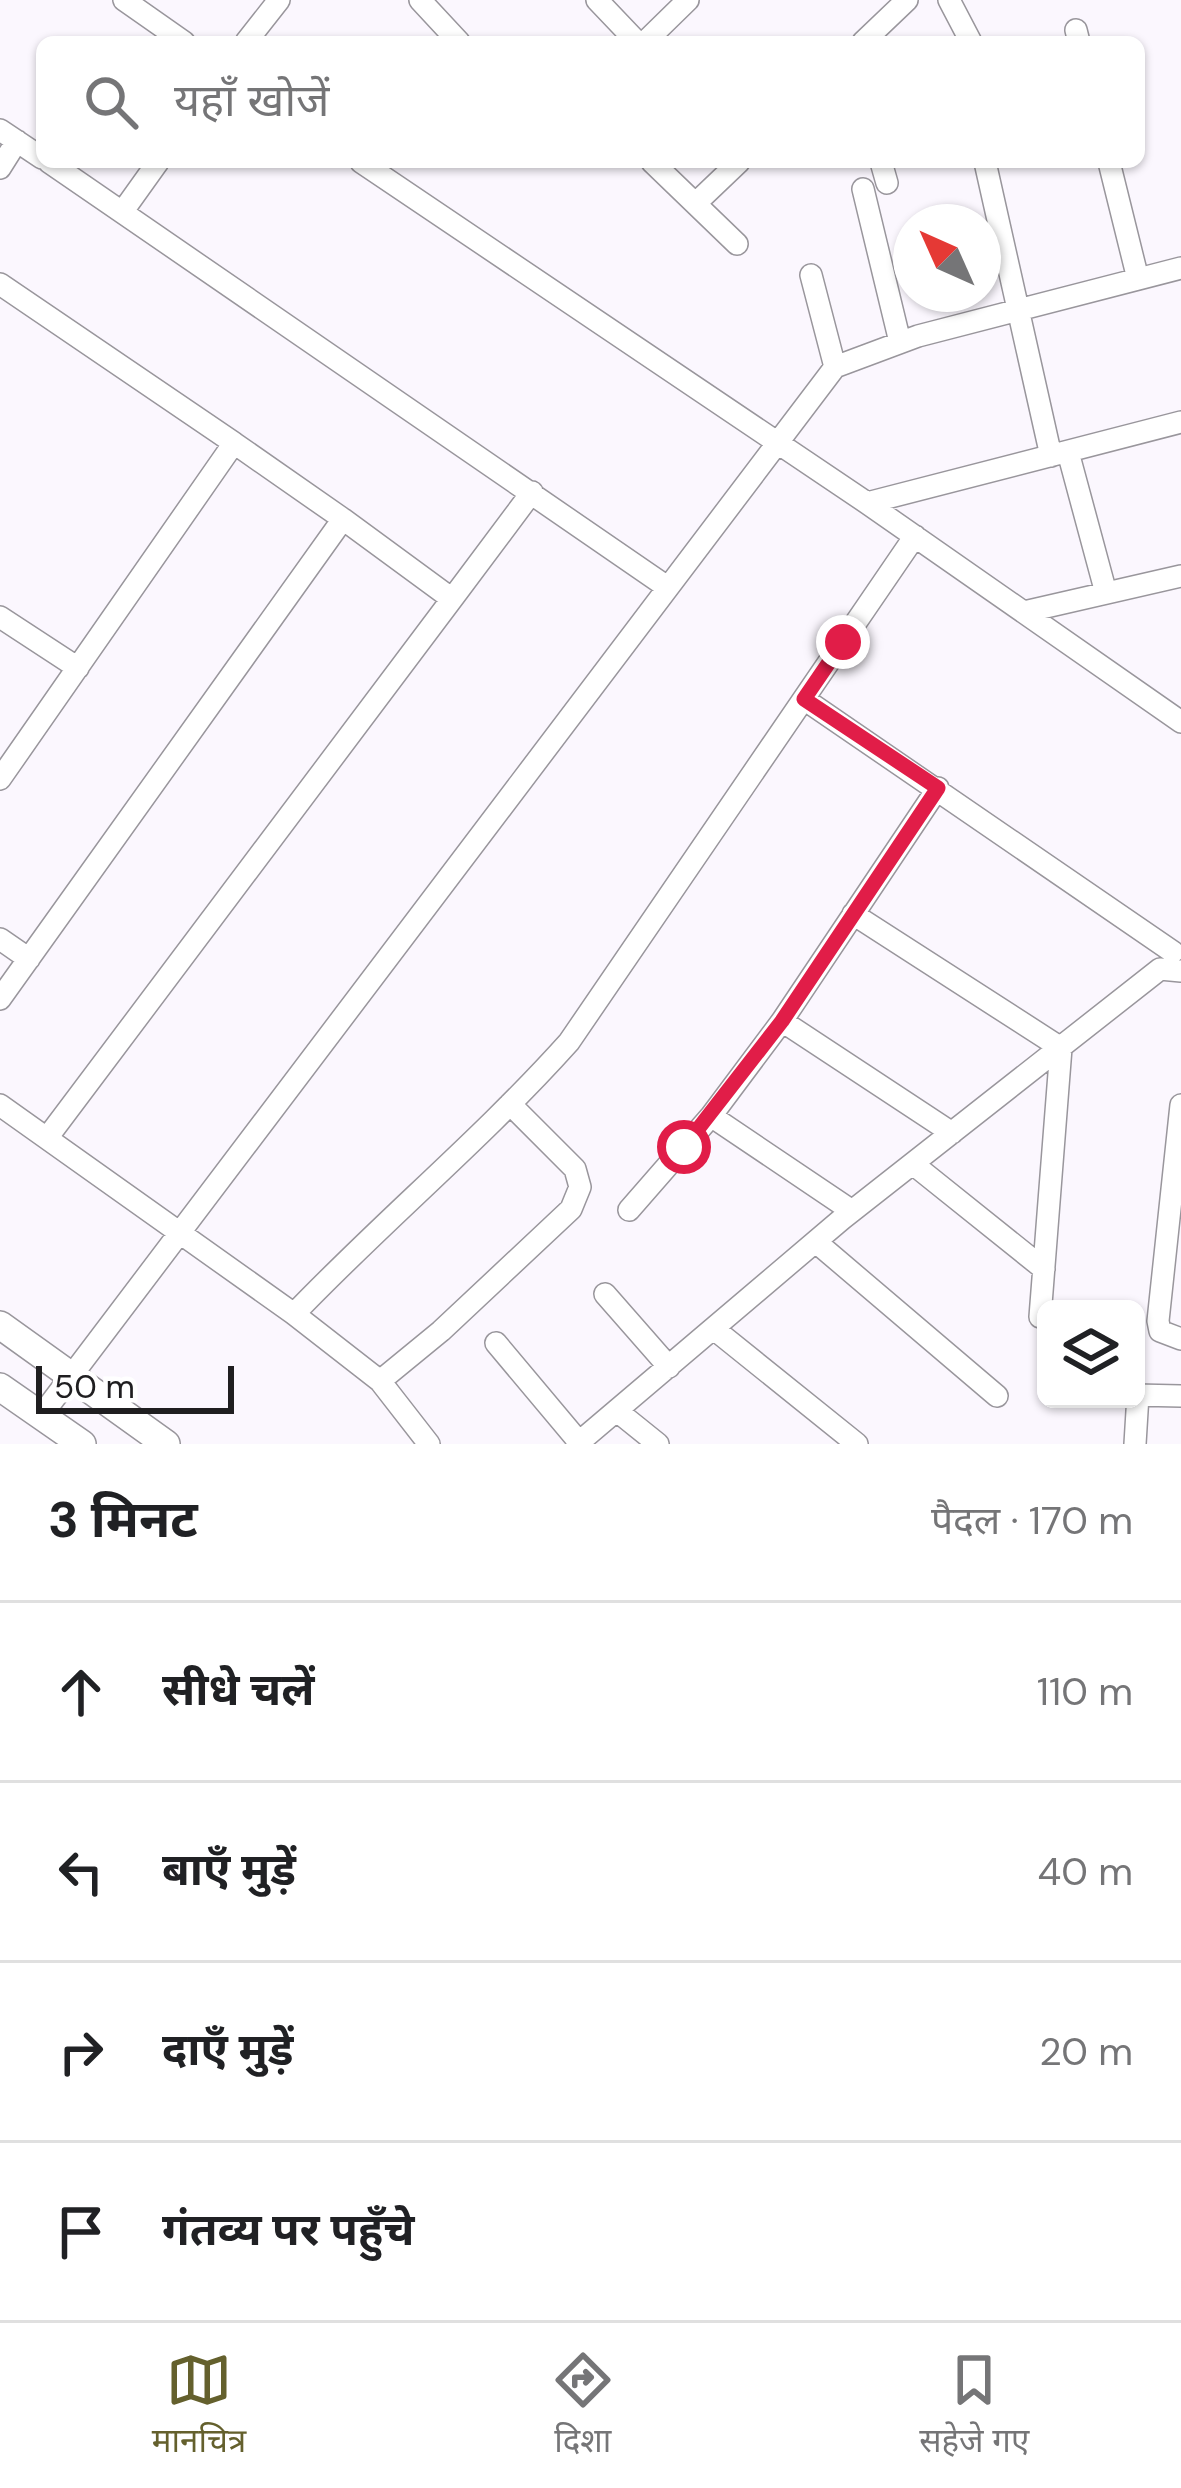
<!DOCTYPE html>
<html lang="hi">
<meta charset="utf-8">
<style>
body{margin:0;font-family:"DM Sans","Noto Sans Devanagari",sans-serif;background:#f2f2f2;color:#202124}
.controls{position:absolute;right:36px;bottom:36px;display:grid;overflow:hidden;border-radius:18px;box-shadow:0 3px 9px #0004}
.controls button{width:108px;height:108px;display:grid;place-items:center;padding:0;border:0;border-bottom:3px solid #e0e0e0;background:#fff;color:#202124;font:60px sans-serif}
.compass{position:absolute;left:893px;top:204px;width:108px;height:108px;border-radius:50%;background:#fff;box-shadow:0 3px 9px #0004;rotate:315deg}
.scale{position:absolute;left:36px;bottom:30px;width:198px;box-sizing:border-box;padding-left:12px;border:6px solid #1f1e20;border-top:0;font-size:33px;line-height:42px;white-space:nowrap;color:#1f1e20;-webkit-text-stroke:9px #fff;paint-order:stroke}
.stop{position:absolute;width:36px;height:36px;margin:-27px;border:9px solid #e11d48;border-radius:50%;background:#fff}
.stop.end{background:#e11d48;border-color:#fff;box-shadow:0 3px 12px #0008}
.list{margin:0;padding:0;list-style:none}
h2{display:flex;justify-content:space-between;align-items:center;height:156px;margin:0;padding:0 48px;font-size:51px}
h2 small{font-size:39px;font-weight:400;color:#757577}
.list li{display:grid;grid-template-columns:78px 1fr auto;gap:36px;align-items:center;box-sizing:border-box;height:180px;padding:0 48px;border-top:3px solid #e0e0e0}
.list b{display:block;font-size:45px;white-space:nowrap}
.list em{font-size:39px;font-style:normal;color:#757577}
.icon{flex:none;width:66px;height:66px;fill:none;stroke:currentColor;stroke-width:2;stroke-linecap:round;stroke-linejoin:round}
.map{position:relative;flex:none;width:1181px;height:1444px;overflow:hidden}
.search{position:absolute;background:#fff;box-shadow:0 3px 9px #0004;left:36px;right:36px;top:36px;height:132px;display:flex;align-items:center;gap:30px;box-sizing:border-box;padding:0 42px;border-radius:18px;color:#757577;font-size:45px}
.sheet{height:876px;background:#fff}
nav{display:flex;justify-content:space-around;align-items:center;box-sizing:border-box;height:168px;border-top:3px solid #e0e0e0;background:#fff;font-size:33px;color:#757577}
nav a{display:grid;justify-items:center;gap:6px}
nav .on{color:#64602d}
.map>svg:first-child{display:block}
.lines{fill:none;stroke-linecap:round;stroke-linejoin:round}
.minor-casing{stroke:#99969c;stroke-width:24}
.tertiary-casing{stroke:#99969c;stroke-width:30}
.minor{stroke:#fff;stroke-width:21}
.tertiary{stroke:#fff;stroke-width:27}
.route{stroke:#e11d48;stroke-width:15}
</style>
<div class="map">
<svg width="1181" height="1444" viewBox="0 0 1181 1444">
<rect width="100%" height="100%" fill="#fbf7fe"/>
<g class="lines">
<defs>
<path id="minor" d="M 124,0 L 184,42
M 420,0 L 459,42
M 597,0 L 637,42
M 949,0 L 971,42
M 1076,30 L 1079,42
M 246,42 L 279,0
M 645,42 L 688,0
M 863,42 L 907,0
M 0,130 L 42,158
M 49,162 L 667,587
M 361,162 L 867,503 L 1181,722
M 652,162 L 737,244
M 881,162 L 887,183
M 985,162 L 1051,456
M 1109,162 L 1138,279
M 0,168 L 17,141
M 863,189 L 900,342
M 696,203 L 739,162
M 123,211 L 158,162
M 811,275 L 835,367
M 0,284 L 234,443
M 1068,452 L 1106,593
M 867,503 L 1181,422
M 343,519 L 452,599 L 532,492
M 1024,612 L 1181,576
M 0,617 L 78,668
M 804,699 L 1173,952
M 0,779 L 234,443 L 343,519 L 0,999
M 853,914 L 1061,1048 L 1040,1317
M 0,939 L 29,959
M 782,1021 L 952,1133
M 0,1105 L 294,1314 L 380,1381 L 429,1444
M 1181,1105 L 1158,1321 L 1160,1331 L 1181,1339
M 711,1116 L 782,1021 L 938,788
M 47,1138 L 452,599
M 913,1164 L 1044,1269
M 629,1210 L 711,1116 L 852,1211
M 816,1242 L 997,1396
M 605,1294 L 669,1367
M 294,1314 C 383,1221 483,1138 569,1042 L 915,536
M 714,1329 L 857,1444
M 496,1343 L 579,1442
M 380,1381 L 441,1331 L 571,1209 L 580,1187 L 575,1169 L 510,1104
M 1136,1395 L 1181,1396
M 617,1411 L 658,1444
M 41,1416 L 835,367 L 918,336 L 1181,268
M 577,1444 L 842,1219 L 1160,969 L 1181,971
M 1135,1444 L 1138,1395"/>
<path id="tertiary" d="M 0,1325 L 166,1444
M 0,1387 L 82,1444"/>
</defs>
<use href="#minor" class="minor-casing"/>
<use href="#tertiary" class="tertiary-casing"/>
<use href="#minor" class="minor"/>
<use href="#tertiary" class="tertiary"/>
</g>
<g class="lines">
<path class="route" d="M 684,1147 L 782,1021 L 938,788 L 804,699 L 843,642"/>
</g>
</svg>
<div class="controls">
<button><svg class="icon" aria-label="layers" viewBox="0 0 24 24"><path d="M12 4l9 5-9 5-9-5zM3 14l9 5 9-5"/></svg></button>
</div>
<svg class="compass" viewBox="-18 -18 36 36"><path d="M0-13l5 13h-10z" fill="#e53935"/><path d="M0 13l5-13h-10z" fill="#757577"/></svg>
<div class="scale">50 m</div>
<div class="stop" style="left:684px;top:1147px"></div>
<div class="stop end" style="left:843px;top:642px"></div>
<div class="search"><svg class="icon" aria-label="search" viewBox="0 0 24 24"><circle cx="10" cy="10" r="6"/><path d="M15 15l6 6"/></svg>यहाँ खोजें</div>
</div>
<section class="sheet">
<h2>3 मिनट<small>पैदल · 170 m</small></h2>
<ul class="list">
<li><svg class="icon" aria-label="ahead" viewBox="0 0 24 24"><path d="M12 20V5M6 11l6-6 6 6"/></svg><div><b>सीधे चलें</b></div><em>110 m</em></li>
<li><svg class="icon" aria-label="left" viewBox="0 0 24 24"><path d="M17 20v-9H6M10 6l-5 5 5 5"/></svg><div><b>बाएँ मुड़ें</b></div><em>40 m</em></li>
<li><svg class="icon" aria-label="right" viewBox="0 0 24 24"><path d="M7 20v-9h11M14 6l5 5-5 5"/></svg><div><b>दाएँ मुड़ें</b></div><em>20 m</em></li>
<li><svg class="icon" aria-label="arrive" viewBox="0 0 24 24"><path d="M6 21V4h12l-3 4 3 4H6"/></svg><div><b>गंतव्य पर पहुँचे</b></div></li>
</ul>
</section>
<nav>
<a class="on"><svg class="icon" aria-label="map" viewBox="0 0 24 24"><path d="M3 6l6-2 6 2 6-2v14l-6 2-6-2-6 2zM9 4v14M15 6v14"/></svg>मानचित्र</a>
<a><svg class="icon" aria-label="directions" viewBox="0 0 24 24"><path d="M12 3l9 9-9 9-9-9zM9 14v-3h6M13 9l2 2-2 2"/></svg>दिशा</a>
<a><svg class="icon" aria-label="saved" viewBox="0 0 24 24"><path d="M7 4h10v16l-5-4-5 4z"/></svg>सहेजे गए</a>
</nav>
